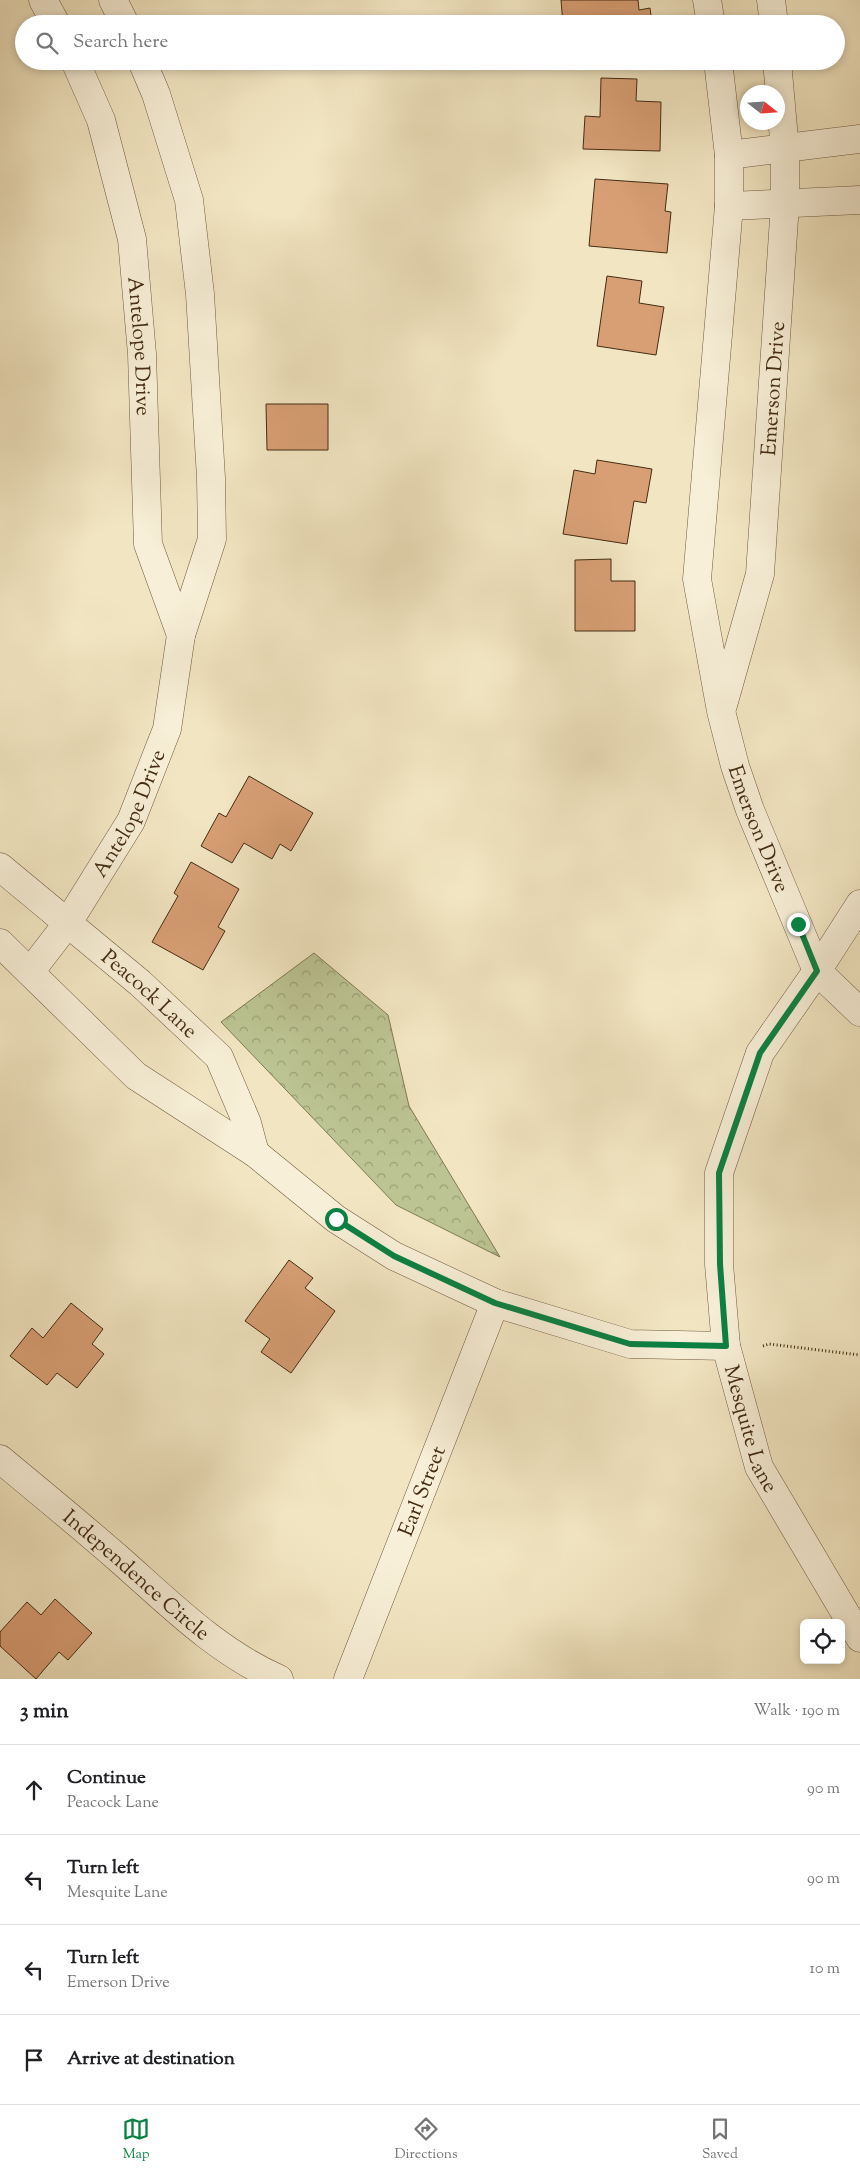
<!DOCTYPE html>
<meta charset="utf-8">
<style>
body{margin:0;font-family:"Sorts Mill Goudy",serif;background:#f2f2f2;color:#202124}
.controls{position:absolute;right:15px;bottom:15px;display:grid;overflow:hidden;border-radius:8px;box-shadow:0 2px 8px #0003}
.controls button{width:45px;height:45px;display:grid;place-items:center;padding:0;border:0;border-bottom:1px solid #e0e0e0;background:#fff;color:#202124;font:25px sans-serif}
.compass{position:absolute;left:740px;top:85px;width:45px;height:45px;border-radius:50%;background:#fff;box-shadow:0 2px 8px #0003;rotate:107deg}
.stop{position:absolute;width:15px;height:15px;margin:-11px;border:4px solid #0b8043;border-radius:50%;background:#fff}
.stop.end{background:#0b8043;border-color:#fff;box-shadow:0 1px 5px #0008}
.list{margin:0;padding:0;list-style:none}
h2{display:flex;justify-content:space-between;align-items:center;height:65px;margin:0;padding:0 20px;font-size:21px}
h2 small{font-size:16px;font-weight:400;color:#757577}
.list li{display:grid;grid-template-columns:32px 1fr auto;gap:15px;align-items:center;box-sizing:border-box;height:90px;padding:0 20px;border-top:1px solid #e0e0e0}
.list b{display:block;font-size:19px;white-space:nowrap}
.list p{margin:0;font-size:16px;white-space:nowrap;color:#757577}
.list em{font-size:16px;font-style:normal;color:#757577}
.icon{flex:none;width:28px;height:28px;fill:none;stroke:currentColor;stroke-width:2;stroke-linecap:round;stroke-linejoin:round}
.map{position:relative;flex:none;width:860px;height:1679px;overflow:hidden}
.search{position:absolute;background:#fff;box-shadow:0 2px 8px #0003;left:15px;right:15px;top:15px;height:55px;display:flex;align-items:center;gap:12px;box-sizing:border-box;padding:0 18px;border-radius:28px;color:#757577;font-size:19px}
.sheet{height:425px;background:#fff}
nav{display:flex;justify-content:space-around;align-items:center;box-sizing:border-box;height:70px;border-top:1px solid #e0e0e0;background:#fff;font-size:14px;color:#757577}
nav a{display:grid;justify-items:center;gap:2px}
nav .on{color:#0b8043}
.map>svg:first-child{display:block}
.forest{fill:url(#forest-crowns);stroke:#807853}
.building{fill:#d89f75;stroke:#442c13}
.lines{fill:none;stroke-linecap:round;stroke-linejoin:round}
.minor-casing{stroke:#705a3f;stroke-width:29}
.path{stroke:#442c13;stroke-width:3;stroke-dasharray:1 2.5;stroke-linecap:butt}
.minor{stroke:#f7efd7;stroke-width:28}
.route{stroke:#0b8043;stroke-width:6}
.labels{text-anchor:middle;stroke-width:4;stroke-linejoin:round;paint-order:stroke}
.street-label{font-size:21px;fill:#442c13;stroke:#f7efd7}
</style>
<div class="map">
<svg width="860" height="1679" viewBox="0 0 860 1679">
<defs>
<pattern id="forest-crowns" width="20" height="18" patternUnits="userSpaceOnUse" patternTransform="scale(1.25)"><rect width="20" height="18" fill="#bcc493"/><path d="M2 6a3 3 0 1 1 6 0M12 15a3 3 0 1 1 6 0" fill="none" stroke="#9a9f77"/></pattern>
</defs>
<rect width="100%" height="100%" fill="#f2e6c2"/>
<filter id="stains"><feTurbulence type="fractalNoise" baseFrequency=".004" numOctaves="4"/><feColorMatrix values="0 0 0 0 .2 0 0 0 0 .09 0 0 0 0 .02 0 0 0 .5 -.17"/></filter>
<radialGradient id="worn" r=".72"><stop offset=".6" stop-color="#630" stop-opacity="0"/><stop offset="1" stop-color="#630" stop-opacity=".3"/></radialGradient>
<path class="forest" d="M 314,953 L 388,1015 L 409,1106 L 500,1257 L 396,1205 L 221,1022 Z"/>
<path class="building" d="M 561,0 L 638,0 L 639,10 L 650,8 L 652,24 L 563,24 Z
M 601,78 L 637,79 L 636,101 L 661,102 L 660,151 L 583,149 L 585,116 L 600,117 Z
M 595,179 L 668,184 L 665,211 L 671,212 L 667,253 L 589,246 Z
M 607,276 L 642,281 L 639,303 L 664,307 L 656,355 L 597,346 Z
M 266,404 L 328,404 L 328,450 L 267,450 Z
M 597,460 L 652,469 L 646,503 L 634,501 L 627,544 L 563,534 L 574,470 L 595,474 Z
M 611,559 L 611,581 L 635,581 L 635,631 L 575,631 L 575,560 Z
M 249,776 L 313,813 L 291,851 L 280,844 L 272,859 L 244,843 L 232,863 L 201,846 L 219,813 L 226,817 Z
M 191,862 L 239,889 L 218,927 L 225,931 L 203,970 L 152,942 L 178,896 L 174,893 Z
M 289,1260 L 313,1278 L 305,1288 L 335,1311 L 291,1373 L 261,1352 L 270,1339 L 245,1321 Z
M 71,1303 L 103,1329 L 92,1344 L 104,1354 L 77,1388 L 57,1373 L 47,1385 L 10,1356 L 32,1328 L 43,1338 Z
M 55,1599 L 92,1633 L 68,1660 L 59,1652 L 36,1679 L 0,1646 L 0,1632 L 27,1602 L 41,1615 Z"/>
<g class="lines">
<defs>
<g id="minor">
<path d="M 43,0 L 56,24"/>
<path d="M 113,0 L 125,24"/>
<path d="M 707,0 L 711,24"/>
<path d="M 771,0 L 774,24"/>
<path id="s1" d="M 75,61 L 101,120 L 132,239 L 142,354 L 148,544 L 181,635"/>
<path id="s2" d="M 718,61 L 729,155 L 729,206 L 697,579 L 721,711 L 735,766 L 750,810 L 817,971 L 860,1012"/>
<path d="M 729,155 L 860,139"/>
<path d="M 729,206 L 860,200"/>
<path id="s3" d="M 723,705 L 760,574 L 785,204 L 785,150 L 777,61"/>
<path id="s4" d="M 0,867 L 140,983 L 219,1057 L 247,1123 L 255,1153"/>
<path id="s5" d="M 860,904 L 817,971 L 760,1053 L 719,1173 L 719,1264 L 726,1346 L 759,1467 L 860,1638"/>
<path d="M 0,943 L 136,1076 L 255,1153 L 336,1219 L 394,1256 L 495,1303 L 630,1344 L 726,1346"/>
<path id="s6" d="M 30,972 L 67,924 L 131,821 L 167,729 L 181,635 L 212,539 L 211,478 L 200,294 L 189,200 L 156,94 L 142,61"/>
<path id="s7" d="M 0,1459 C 40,1492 80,1525 119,1559 C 169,1603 217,1652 279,1679"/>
<path id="s8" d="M 348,1679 L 495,1303"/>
</g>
</defs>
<use href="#minor" class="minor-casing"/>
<path class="path" d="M 763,1346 L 769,1344 L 860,1355"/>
<use href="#minor" class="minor"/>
</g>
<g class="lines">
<path class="route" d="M 336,1219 L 394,1256 L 495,1303 L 630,1344 L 726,1346 L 720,1264 L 719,1173 L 760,1053 L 817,971 L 798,924"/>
</g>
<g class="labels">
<g class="street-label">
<text dy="7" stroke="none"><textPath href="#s1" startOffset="295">Antelope Drive</textPath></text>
<text dy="7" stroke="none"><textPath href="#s3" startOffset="322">Emerson Drive</textPath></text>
<text dy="7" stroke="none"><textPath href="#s6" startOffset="188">Antelope Drive</textPath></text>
<text dy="7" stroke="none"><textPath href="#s2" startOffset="778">Emerson Drive</textPath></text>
<text dy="7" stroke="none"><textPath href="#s4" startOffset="196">Peacock Lane</textPath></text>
<text dy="7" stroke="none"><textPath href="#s5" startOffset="566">Mesquite Lane</textPath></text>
<text dy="7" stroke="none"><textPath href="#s8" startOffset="202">Earl Street</textPath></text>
<text dy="7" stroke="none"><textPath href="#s7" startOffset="179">Independence Circle</textPath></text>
</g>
</g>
<rect width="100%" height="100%" filter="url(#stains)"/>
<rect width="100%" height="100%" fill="url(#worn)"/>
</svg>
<div class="controls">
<button><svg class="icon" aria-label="locate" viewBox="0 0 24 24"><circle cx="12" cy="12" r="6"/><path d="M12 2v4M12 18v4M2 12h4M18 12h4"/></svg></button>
</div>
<svg class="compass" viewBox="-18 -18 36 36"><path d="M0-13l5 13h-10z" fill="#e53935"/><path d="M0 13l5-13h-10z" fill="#757577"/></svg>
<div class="stop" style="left:336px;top:1219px"></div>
<div class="stop end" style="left:798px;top:924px"></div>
<div class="search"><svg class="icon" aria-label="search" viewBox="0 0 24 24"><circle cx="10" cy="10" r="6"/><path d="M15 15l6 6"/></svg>Search here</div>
</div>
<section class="sheet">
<h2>3 min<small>Walk · 190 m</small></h2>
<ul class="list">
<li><svg class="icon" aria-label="ahead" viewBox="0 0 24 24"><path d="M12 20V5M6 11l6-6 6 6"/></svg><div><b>Continue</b><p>Peacock Lane</p></div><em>90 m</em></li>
<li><svg class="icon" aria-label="left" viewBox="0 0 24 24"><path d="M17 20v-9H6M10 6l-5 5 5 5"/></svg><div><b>Turn left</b><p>Mesquite Lane</p></div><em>90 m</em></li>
<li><svg class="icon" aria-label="left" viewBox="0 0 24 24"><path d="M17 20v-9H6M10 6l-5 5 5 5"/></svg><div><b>Turn left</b><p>Emerson Drive</p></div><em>10 m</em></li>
<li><svg class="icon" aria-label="arrive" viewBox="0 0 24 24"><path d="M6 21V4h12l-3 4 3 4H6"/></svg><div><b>Arrive at destination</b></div></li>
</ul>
</section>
<nav>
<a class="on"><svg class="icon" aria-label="map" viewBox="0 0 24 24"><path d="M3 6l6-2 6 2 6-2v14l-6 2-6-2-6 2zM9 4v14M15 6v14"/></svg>Map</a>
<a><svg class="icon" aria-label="directions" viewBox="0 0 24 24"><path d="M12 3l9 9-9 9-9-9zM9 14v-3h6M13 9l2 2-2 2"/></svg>Directions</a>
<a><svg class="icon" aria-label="saved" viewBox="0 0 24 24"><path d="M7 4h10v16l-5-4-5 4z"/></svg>Saved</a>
</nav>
